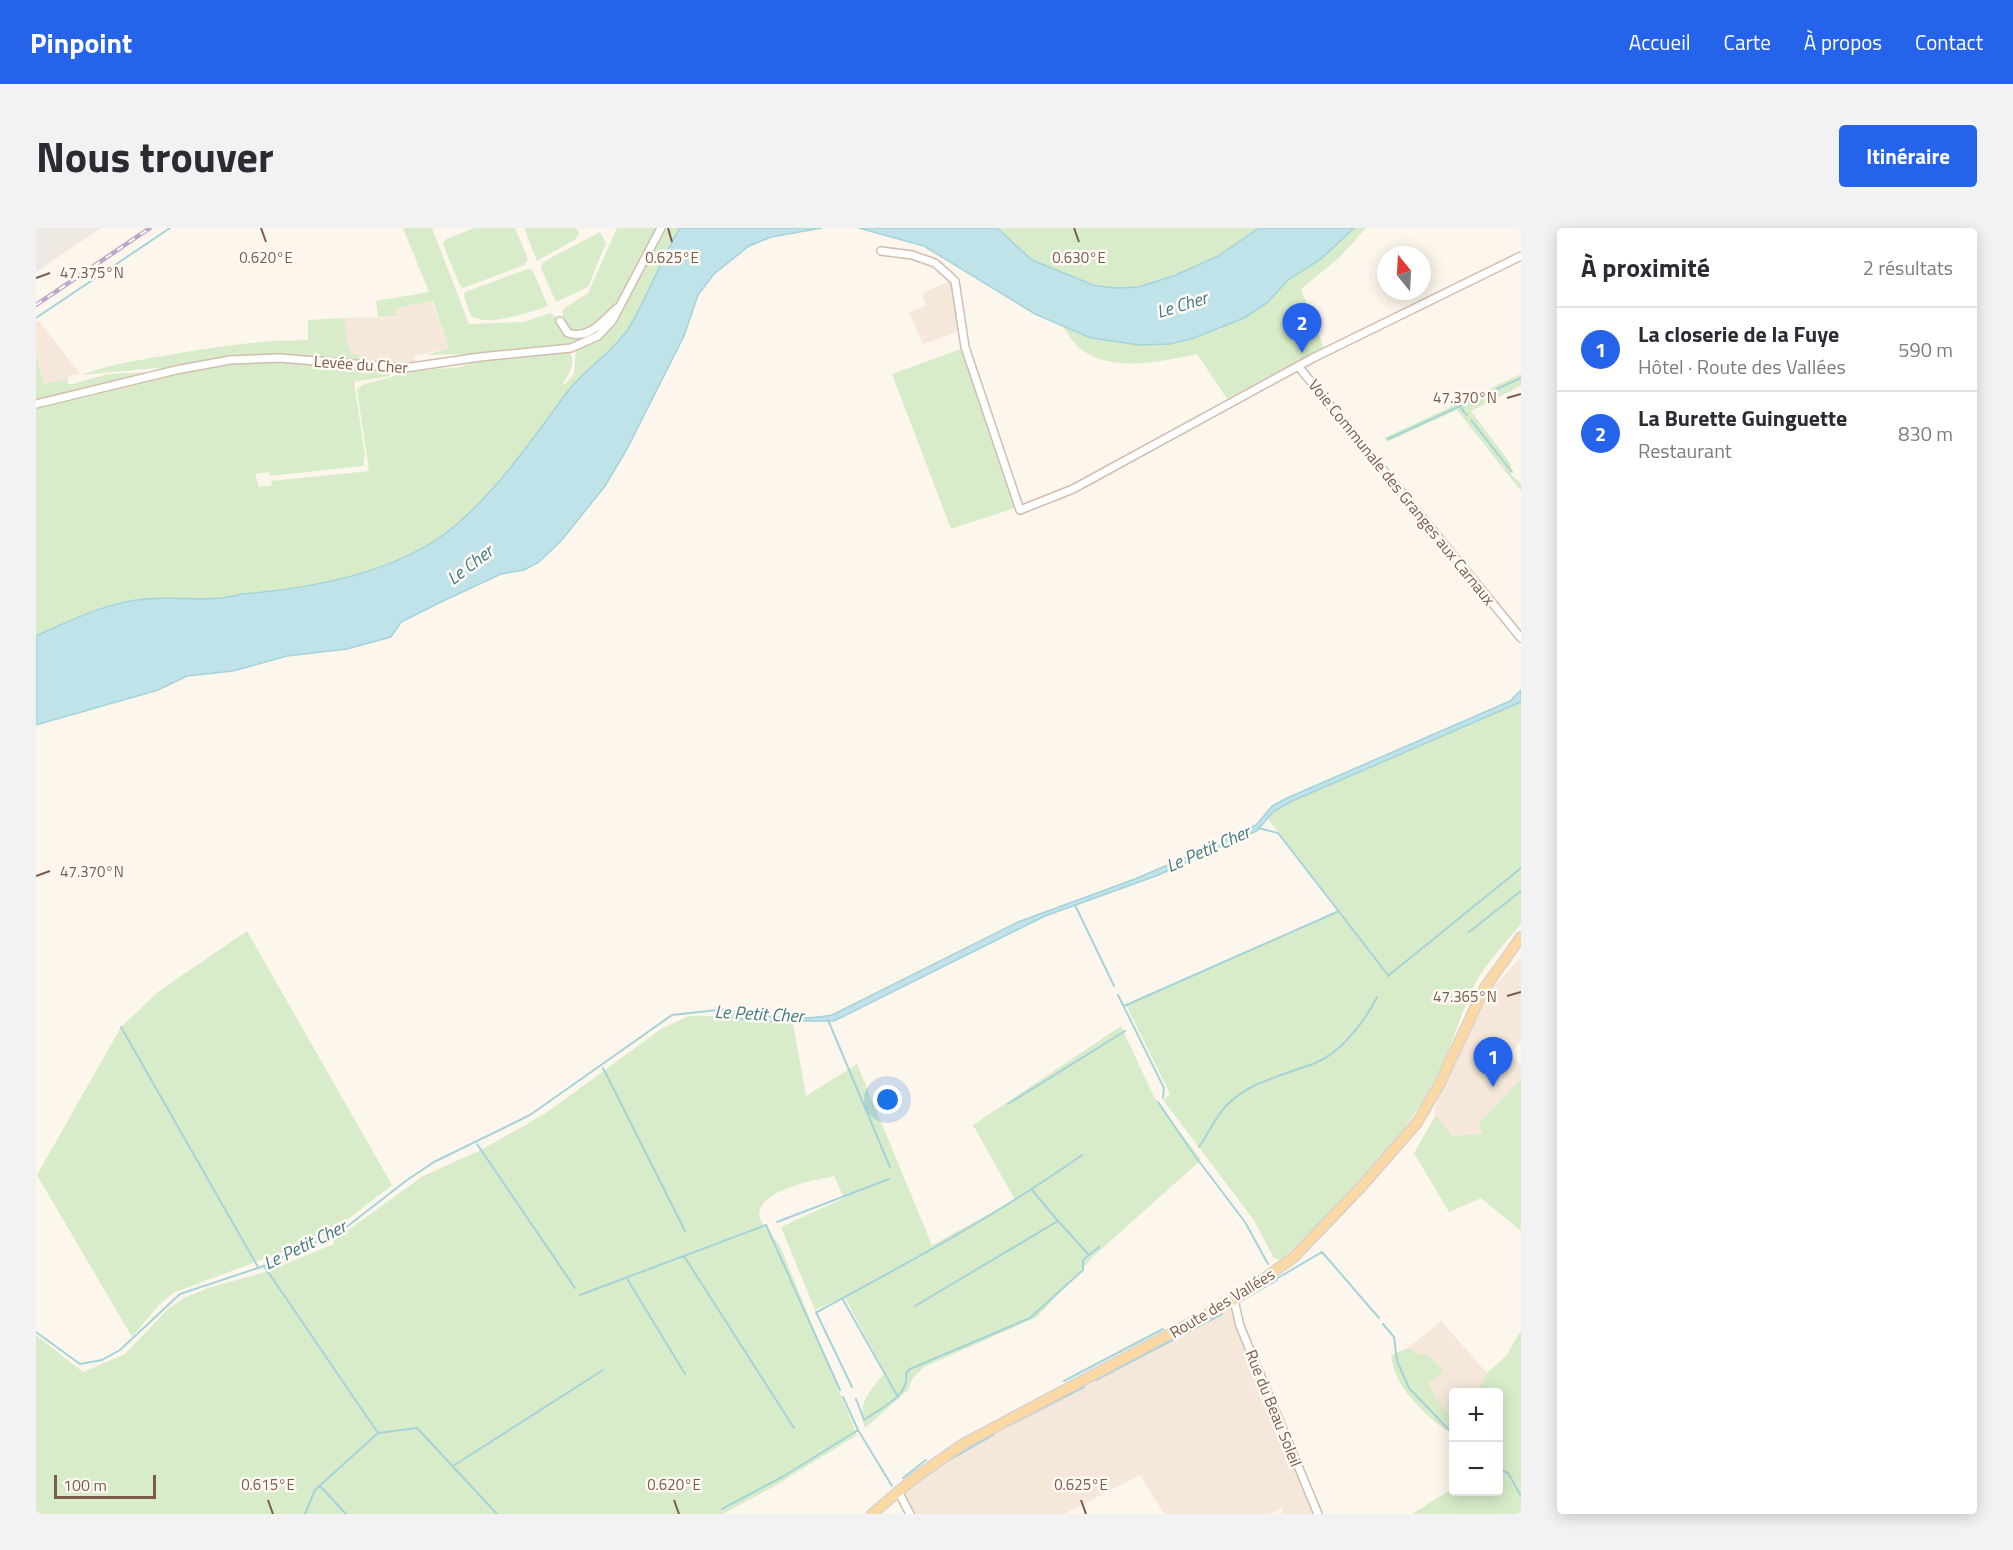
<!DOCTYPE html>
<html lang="fr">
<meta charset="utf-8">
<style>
body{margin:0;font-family:"Titillium Web",sans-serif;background:#f2f2f3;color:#2b2b33}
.controls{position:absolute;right:18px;bottom:18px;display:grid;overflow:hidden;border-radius:6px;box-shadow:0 3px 15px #0003}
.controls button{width:54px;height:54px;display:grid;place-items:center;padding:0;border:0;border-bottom:2px solid #e1e1e2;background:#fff;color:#2b2b33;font:30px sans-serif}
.compass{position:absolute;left:1341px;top:18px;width:54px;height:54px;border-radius:50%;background:#fff;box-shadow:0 3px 15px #0003;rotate:342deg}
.scale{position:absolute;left:18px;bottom:15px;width:102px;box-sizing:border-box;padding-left:6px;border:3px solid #7a5c4d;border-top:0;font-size:16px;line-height:21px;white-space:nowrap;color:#7a5c4d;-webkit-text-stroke:4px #fffaf3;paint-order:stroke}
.you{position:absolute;left:852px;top:872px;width:21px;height:21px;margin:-15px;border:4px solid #fff;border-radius:50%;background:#1a73e8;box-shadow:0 0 0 9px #1a73e833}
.badge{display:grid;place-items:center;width:39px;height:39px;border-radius:50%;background:#2563eb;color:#fff;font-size:20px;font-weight:700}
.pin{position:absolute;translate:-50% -50px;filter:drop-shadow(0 2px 3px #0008)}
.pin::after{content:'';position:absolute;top:32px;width:21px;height:18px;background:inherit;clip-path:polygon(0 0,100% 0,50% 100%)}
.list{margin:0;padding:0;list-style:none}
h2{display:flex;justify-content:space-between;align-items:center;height:78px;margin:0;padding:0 24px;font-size:26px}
h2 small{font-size:20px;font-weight:400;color:#7c7c81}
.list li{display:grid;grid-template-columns:39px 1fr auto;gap:18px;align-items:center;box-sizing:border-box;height:84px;padding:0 24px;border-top:2px solid #e1e1e2}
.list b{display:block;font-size:22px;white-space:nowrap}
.list p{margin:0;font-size:20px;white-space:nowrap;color:#7c7c81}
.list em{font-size:20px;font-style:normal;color:#7c7c81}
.map{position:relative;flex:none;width:1485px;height:1286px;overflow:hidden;border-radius:6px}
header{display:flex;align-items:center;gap:36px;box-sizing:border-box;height:84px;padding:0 30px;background:#2563eb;color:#fff}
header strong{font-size:28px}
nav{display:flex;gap:33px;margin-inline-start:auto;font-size:21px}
.intro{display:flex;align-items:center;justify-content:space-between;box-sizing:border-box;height:144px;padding:0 36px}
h1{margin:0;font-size:42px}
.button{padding:15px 27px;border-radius:6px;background:#2563eb;color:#fff;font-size:21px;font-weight:700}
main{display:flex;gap:36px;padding:0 36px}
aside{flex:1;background:#fff;border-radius:6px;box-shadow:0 3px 15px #0003}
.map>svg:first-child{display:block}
.residential{fill:#f5e8da}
.industrial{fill:#efe9e4}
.green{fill:#d8ecc9}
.water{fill:#bfe3e8;stroke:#a5d3da;stroke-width:1.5}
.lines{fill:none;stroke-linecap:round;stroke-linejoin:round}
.stream{stroke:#a5d3da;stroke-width:2}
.minor-casing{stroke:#d1beb0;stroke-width:10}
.major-casing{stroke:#dad1cd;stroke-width:12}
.minor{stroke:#fff;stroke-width:7}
.major{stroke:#fbd9a5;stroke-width:9}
.rail-casing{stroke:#b9a8c9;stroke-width:4.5}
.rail{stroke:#fffaf3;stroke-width:2;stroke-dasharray:7;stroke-linecap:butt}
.ticks{fill:none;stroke:#7a5c4d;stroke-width:2}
.labels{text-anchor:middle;stroke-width:5;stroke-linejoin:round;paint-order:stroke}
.street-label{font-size:16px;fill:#7a5c4d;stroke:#fffaf3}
.water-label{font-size:18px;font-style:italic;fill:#437c86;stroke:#fffaf3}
.ticks-label{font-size:15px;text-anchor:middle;fill:#7a5c4d;stroke:#fffaf3;stroke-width:5;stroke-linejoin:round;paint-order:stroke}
</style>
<header>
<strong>Pinpoint</strong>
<nav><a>Accueil</a><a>Carte</a><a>À propos</a><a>Contact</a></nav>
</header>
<div class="intro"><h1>Nous trouver</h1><a class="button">Itinéraire</a></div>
<main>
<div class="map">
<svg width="1485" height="1286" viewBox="0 0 1485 1286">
<rect width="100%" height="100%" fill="#fdf6ec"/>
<path class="residential" d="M 915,52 L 920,67 L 921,104 L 887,116 L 873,84 L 890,78 L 886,66 Z
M 396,73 L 413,120 L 378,128 L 380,136 L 373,136 L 323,135 L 309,118 L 309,90 L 360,89 L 359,80 Z
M 3,93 L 45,147 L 37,146 L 31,151 L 8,156 L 0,126 L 0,95 Z
M 1485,729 L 1485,813 L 1474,826 L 1485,837 L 1485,851 L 1443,895 L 1447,906 L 1416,909 L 1398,884 L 1403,869 L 1449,768 Z
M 1198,1072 L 1204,1098 L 1283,1286 L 1245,1286 L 1248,1279 L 1233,1286 L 1128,1286 L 1104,1247 L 1028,1286 L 874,1286 L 862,1263 L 889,1242 Z
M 1405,1093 L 1451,1145 L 1440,1164 L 1418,1164 L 1417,1190 L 1407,1180 L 1392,1156 L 1408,1143 L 1372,1120 Z"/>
<path class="industrial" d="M 0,0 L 65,0 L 0,44 Z"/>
<path class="green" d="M 367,0 L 396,0 L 433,96 L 488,94 L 514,85 L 520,89 L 526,101 L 555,108 C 505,130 444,125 390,127 L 413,120 L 397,73 L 359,80 L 360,88 L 342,89 L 340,73 L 393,64 Z
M 439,0 L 479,0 L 492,31 L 489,37 L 427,60 L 424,58 L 407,16 L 410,11 Z
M 488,0 L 540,0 L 543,5 L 540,11 L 501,33 Z
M 581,0 L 621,0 L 587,68 L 551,103 L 535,104 L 526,93 L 527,81 L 552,65 Z
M 627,0 L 644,0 C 624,32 612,69 592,101 C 576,125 550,140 532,163 C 496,211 462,263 415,301 C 360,345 274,361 205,366 C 175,375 141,368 109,371 C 72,374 33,393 0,408 L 0,180 C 74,164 147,135 223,132 C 267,131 311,140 355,143 L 353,148 L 318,154 L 329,227 L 327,238 L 234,248 L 233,244 L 219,246 L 223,259 L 236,257 L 235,253 L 333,243 L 321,162 L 326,157 L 377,143 L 425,139 L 439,133 L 530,124 L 535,126 C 539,137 533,146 527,155 L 529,156 L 538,146 L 540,121 L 560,112 Z
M 961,0 L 1223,0 L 1182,28 L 1140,47 L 1103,59 L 1079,60 L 1057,57 L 996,32 Z
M 1318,0 L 1330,0 L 1304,29 L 1265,61 L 1288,120 L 1191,171 L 1161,126 C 1127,133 1077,145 1046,122 C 1038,117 1031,104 1025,96 L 1040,102 L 1182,102 L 1231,75 L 1253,51 L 1285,31 Z
M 564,4 L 570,15 L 552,59 L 520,74 L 505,40 L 507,34 Z
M 492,41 L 497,43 L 512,78 C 495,84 451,99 435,88 L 428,68 L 429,64 Z
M 309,90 L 310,118 L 314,118 L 315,126 L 324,127 L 323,135 L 228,127 L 196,129 L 128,142 L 122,140 L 45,147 C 78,135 110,131 144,125 C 187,118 228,112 272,112 L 272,92 Z
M 928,120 L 979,280 L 915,301 L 856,146 Z
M 0,126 L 8,156 L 31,151 L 32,156 L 37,156 L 71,146 L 117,144 L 0,175 Z
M 1485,146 L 1485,158 L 1435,183 L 1475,236 L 1475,247 L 1485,255 L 1485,263 L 1421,182 L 1351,214 L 1348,210 Z
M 1485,474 L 1485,696 C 1467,718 1445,740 1434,766 C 1421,797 1412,830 1395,859 C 1361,921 1296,984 1245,1032 L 1238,1030 L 1217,991 L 1127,872 L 1134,866 L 1090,777 L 1303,683 L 1232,591 L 1242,580 L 1347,532 Z
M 211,703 L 356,957 L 302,999 L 281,1011 L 137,1065 L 123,1077 L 96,1109 L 1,947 L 85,799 L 123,763 Z
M 653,788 C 688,786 722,794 757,795 L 770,868 L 821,836 L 896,1017 L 979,972 L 937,897 L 1085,798 L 1118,869 L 1165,932 L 1060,1026 L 1001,1089 L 888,1139 L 877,1150 L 872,1162 L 829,1200 C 820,1174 835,1163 849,1144 L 808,1068 L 779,1082 L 745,999 L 808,970 L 798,948 C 780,952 715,963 724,991 C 728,1000 738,1010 744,1018 L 821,1207 L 737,1259 L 687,1286 L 0,1286 L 0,1107 L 47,1144 L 89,1126 L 131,1082 L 148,1070 L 172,1060 L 232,1043 L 298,1016 L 297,1013 L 387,948 L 445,922 L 510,885 L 625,801 Z
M 1485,851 L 1485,1003 L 1445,970 L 1413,984 L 1378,925 L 1400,887 L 1416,908 L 1447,906 L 1443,895 Z
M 1485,1102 L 1485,1286 L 1376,1286 L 1417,1260 L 1418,1264 L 1462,1264 L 1462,1164 L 1440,1164 L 1451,1145 L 1471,1127 Z
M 1372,1120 L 1383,1126 L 1392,1127 L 1408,1143 L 1392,1156 L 1407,1180 L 1417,1190 L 1411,1203 C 1387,1185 1358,1159 1355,1127 Z"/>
<path class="water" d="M 644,0 L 786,0 L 735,9 L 713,18 L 678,46 L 662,67 L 648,108 L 590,223 L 569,258 L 525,313 L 503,334 L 488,342 L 465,346 L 407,373 L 365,394 L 355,409 L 311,421 L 251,428 L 197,443 L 151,448 L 122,462 L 0,497 L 0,408 C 33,393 72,374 109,371 C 141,368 175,375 205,366 C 274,361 360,345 415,301 C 462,263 496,211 532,163 C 550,140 576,125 592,101 C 612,69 624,32 644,0 Z
M 823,0 L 961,0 L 996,32 L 1057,57 L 1079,60 L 1103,59 L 1140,47 L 1182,28 L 1223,0 L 1318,0 L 1285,31 L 1253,51 L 1231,75 L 1208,90 L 1158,110 L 1134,116 L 1104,117 L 1055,110 L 999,86 L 888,18 Z
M 1485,462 L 1485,474 L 1254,574 L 1237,584 L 1221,603 L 1120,648 L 1009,688 L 798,793 L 719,793 L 679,787 L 680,780 C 718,787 759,794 796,787 L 982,694 L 1099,651 L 1171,620 L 1220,597 L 1236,578 L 1251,570 L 1474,473 Z"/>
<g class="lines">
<path class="stream" d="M 0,90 L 134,0
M 1423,178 L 1431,187
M 1435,192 L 1476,244
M 1352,211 L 1485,150
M 1222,600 L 1242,605 L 1352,747
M 1039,677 L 1078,758
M 1433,704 L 1485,663
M 1352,748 L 1485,640
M 1082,767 L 1128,860 L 1127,870
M 1088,778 L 1303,683
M 792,792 L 854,939
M 85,799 L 222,1039
M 567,840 L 649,1003
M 1122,874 L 1156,924 L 1209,994 L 1232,1036
M 972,876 L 1089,803
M 441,916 L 539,1060
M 1163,919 C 1172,906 1180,888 1191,877 C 1214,853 1249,847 1279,835 C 1305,825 1329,793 1341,769
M 741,994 L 853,951
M 1023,994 L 1053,1027
M 648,1028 L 758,1200
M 228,1038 L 342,1205 L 381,1200 L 461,1286
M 590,1049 L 649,1146
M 1240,1051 L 1286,1024 L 1343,1090
M 544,1067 L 730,997 L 804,1162
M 806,1070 L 862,1169
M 1210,1070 L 1241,1052
M 879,1078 L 1022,993 L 996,962
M 780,1084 L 816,1159
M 781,1084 C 872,1035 961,987 1046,927
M 1347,1096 L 1358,1109 L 1361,1133 L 1373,1160 L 1418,1207
M 0,1104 L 44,1136 L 66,1132 L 84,1122 L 144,1066 L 225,1039 L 304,1004 L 371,952 L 398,934 L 494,887 L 636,787 L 682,782
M 1060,1152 L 1186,1086
M 1028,1153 L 1127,1101
M 807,1169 L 822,1202 L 856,1258
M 820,1171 L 828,1192 C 846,1179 874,1168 870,1145 L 874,1141 L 994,1090 L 1047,1042 L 1047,1032 L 1063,1019
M 974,1197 L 1048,1159
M 910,1234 L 957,1207
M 417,1238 L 567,1142
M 1462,1241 L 1472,1245 L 1485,1268
M 867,1250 L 890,1232
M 284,1258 L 310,1286
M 875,1259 L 883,1252
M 686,1281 L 748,1248 L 822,1202
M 269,1286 L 279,1262 L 342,1205"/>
<defs>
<path id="minor" d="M 845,23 L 876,27 L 899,35 L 919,53 L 929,119 L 984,282 L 1037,261 L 1277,130 L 1485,28
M 524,93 L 532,105 C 553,112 567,93 581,80
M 1262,138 L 1485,410
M 0,176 L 140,142 L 194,132 L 243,130 L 369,140 L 444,129 L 535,120 L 562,108 L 576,93 L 625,0
M 1198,1072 L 1204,1098 L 1282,1286
M 862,1263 L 874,1286"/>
<path id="major" d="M 836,1286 L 876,1252 L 927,1216 L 1198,1072 L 1258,1029 L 1326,958 L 1381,895 L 1403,857 L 1448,761 L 1485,709"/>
</defs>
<use href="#minor" class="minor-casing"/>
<use href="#major" class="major-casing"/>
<use href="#minor" class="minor"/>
<use href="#major" class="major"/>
<defs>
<path id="rail" d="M 0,77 L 114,0"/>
</defs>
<use href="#rail" class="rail-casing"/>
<use href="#rail" class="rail"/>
</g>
<path class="ticks" d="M 225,0 L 230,14M 632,0 L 636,14M 1038,0 L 1043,14M 0,50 L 14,45M 1471,170 L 1485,166M 0,648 L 14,643M 1471,768 L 1485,764M 232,1272 L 237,1286M 638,1272 L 643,1286M 1045,1272 L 1050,1286"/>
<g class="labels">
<g class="street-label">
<text transform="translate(325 136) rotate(4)" y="6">Levée du Cher</text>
<text transform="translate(1366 264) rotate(51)" y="6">Voie Communale des Granges aux Carnaux</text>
<text transform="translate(1186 1075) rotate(-31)" y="6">Route des Vallées</text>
<text transform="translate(1238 1180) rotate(68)" y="6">Rue du Beau Soleil</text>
</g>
<g class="water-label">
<text transform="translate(1146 77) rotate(-17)" y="6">Le Cher</text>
<text transform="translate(434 337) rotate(-37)" y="6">Le Cher</text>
<text transform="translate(1172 621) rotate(-24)" y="6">Le Petit Cher</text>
<text transform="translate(723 786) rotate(3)" y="6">Le Petit Cher</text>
<text transform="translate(269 1017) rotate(-26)" y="6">Le Petit Cher</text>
</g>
</g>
<g class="ticks-label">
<text x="230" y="35">0.620°E</text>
<text x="636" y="35">0.625°E</text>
<text x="1043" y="35">0.630°E</text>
<text x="56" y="50">47.375°N</text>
<text x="1429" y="175">47.370°N</text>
<text x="56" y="649">47.370°N</text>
<text x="1429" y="774">47.365°N</text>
<text x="232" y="1262">0.615°E</text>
<text x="638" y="1262">0.620°E</text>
<text x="1045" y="1262">0.625°E</text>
</g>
</svg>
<div class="controls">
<button>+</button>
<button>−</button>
</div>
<svg class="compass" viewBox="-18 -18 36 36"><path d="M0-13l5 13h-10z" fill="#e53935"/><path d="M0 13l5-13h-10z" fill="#7c7c81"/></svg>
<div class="scale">100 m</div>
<div class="you"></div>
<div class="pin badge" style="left:1457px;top:859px">1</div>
<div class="pin badge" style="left:1266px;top:125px">2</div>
</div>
<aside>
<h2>À proximité<small>2 résultats</small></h2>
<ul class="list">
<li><span class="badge">1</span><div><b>La closerie de la Fuye</b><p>Hôtel · Route des Vallées</p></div><em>590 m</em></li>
<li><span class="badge">2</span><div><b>La Burette Guinguette</b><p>Restaurant</p></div><em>830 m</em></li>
</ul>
</aside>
</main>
